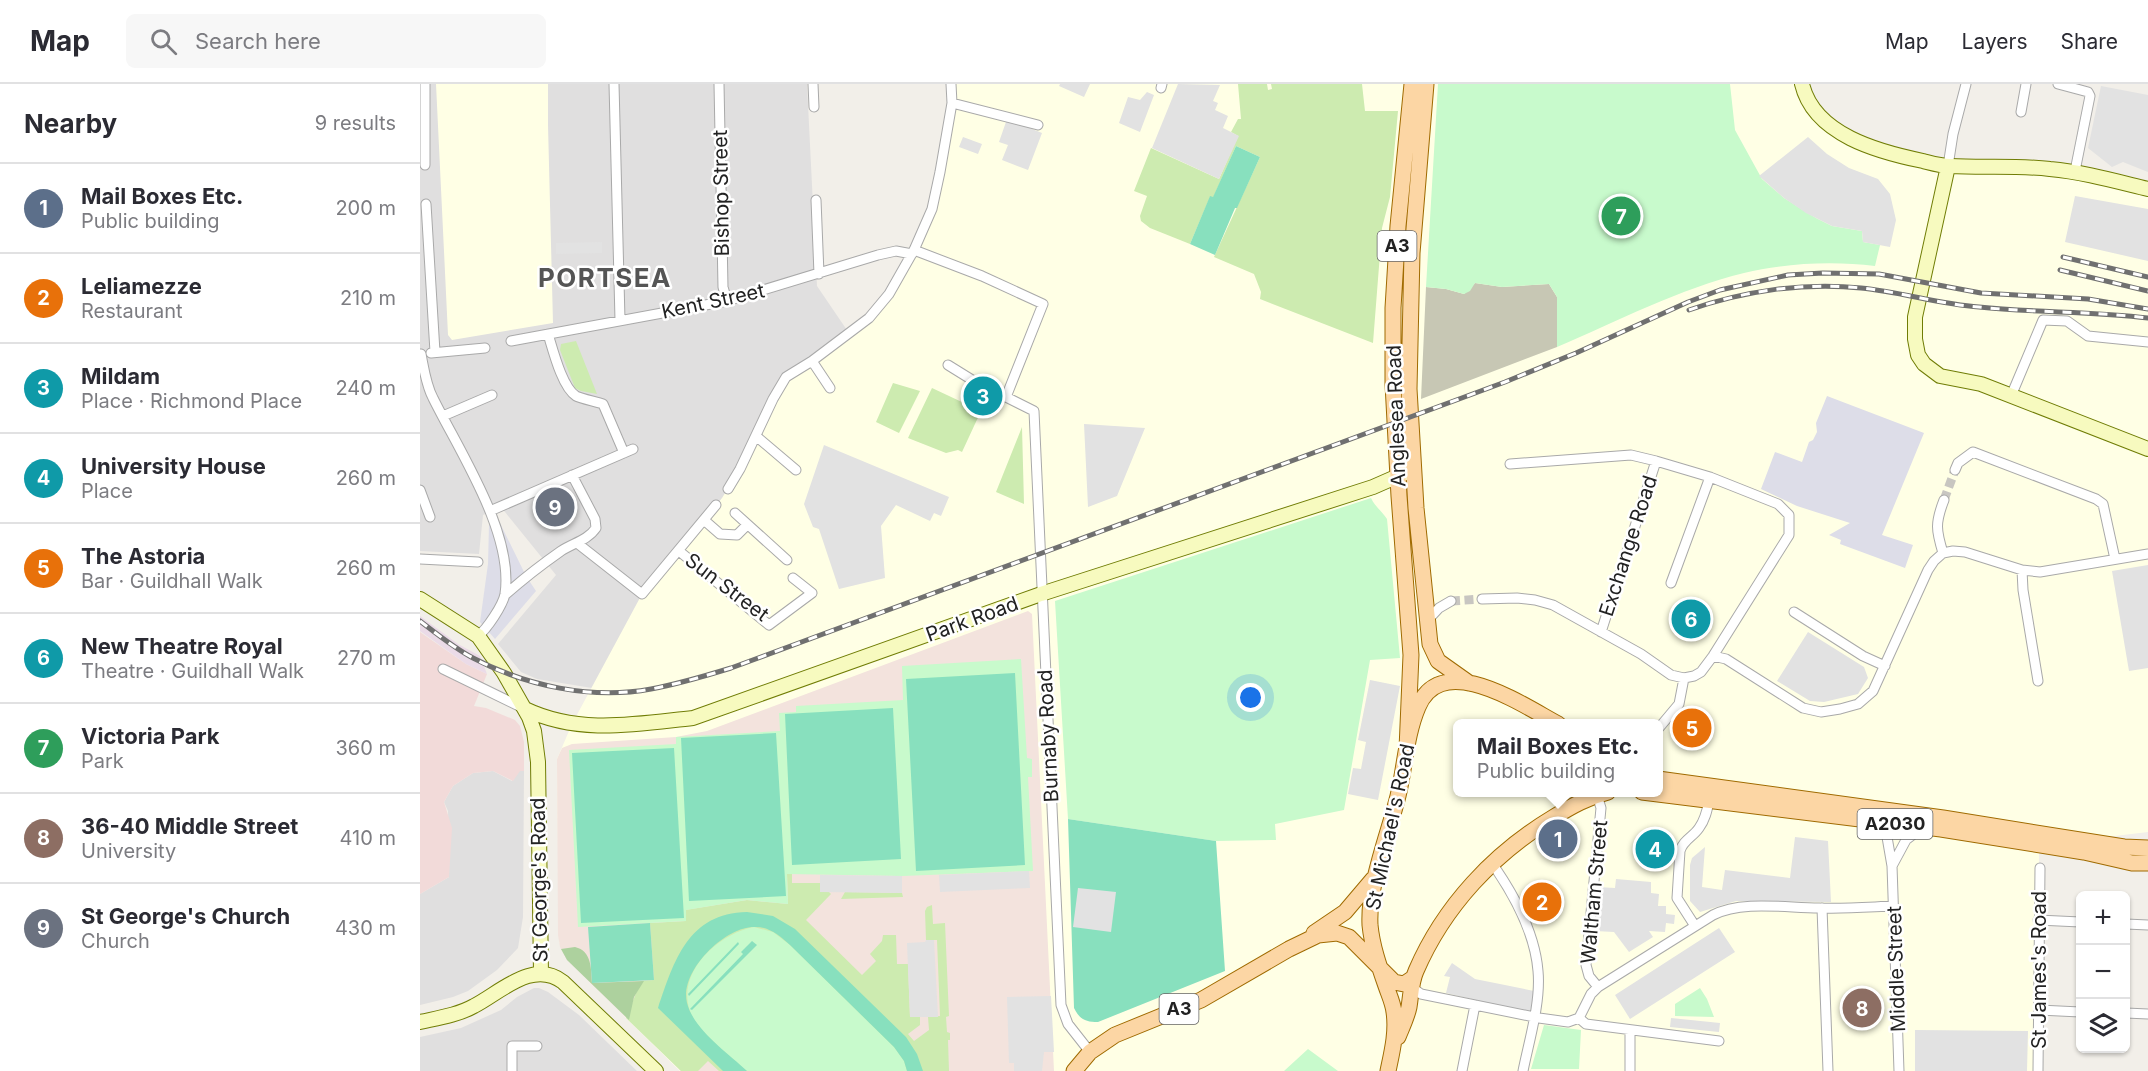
<!DOCTYPE html>
<meta charset="utf-8">
<style>
body{margin:0;font-family:Inter,sans-serif;background:#f7f7f7;color:#2b2b33}
.controls{position:absolute;right:18px;bottom:18px;display:grid;overflow:hidden;border-radius:9px;box-shadow:0 2px 4px #0004}
.controls button{width:54px;height:54px;display:grid;place-items:center;padding:0;border:0;border-bottom:2px solid #e1e1e2;background:#fff;color:#2b2b33;font:30px sans-serif}
.you{position:absolute;left:831px;top:614px;width:21px;height:21px;margin:-15px;border:4px solid #fff;border-radius:50%;background:#1a73e8;box-shadow:0 0 0 9px #1a73e833}
.badge{display:grid;place-items:center;width:39px;height:39px;border-radius:50%;background:#1a73e8;color:#fff;font-size:20px;font-weight:700}
.pin{position:absolute;translate:-50% -50%;border:3px solid #fff;box-shadow:0 2px 6px #0006}
.popup{position:absolute;left:1033px;top:635px;width:210px;height:78px;box-sizing:border-box;display:grid;place-content:center;border-radius:9px;background:#fff;filter:drop-shadow(0 2px 4px #0005);font-size:20px;white-space:nowrap;color:#7c7c81}
.popup b{font-size:22px;color:#2b2b33}
.popup::after{content:'';position:absolute;left:50%;top:100%;margin-left:-12px;border:12px solid transparent;border-top-color:#fff}
.list{margin:0;padding:0;list-style:none}
h2{display:flex;justify-content:space-between;align-items:center;height:78px;margin:0;padding:0 24px;font-size:26px}
h2 small{font-size:20px;font-weight:400;color:#7c7c81}
.list li{display:grid;grid-template-columns:39px 1fr auto;gap:18px;align-items:center;box-sizing:border-box;height:90px;padding:0 24px;border-top:2px solid #e1e1e2}
.list b{display:block;font-size:22px;white-space:nowrap}
.list p{margin:0;font-size:20px;white-space:nowrap;color:#7c7c81}
.list em{font-size:20px;font-style:normal;color:#7c7c81}
.icon{flex:none;width:33px;height:33px;fill:none;stroke:currentColor;stroke-width:2;stroke-linecap:round;stroke-linejoin:round}
.map{position:relative;flex:none;width:1728px;height:987px;overflow:hidden}
header{display:flex;align-items:center;gap:36px;box-sizing:border-box;height:84px;padding:0 30px;background:#fff;border-bottom:2px solid #e1e1e2}
header strong{font-size:28px}
nav{display:flex;gap:33px;margin-inline-start:auto;font-size:21px}
.search{width:420px;height:54px;background:#f7f7f7;display:flex;align-items:center;gap:15px;box-sizing:border-box;padding:0 21px;border-radius:9px;color:#7c7c81;font-size:22px}
main{display:flex}
aside{flex:1;background:#fff}
.map>svg:first-child{display:block}
.residential{fill:#e0dfdf}
.commercial{fill:#f2dad9}
.industrial{fill:#ebdbe8}
.education{fill:#ffffe5;fill-rule:evenodd}
.military{fill:#f3e3dd}
.construction{fill:#c7c7b4}
.grass{fill:#cdebb0}
.forest{fill:#add19e}
.park{fill:#c8facc}
.pitch{fill:#88e0be}
.parking{fill:#e2e2e2}
.plaza{fill:#dddde8}
.lines{fill:none;stroke-linecap:round;stroke-linejoin:round}
.street-tunnel{stroke:#c8c6c1;stroke-width:9;stroke-dasharray:9 4.5;stroke-linecap:butt}
.street-casing{stroke:#a9a9a9;stroke-width:11}
.secondary-casing{stroke:#707d05;stroke-width:16}
.primary-casing{stroke:#a06b00;stroke-width:17}
.street{stroke:#fff;stroke-width:9}
.secondary{stroke:#f7fabf;stroke-width:14}
.primary{stroke:#fcd6a4;stroke-width:15}
.rail-casing{stroke:#707070;stroke-width:5}
.rail{stroke:#fff;stroke-width:3;stroke-dasharray:9;stroke-linecap:butt}
.labels{text-anchor:middle;stroke-width:5;stroke-linejoin:round;paint-order:stroke}
.shield{fill:#fff;stroke:#646464;stroke-width:1.5}
.shield-label{font-size:18px;font-weight:bold;fill:#222}
.street-label{font-size:20px;fill:#222;stroke:#fff}
.district-label{font-size:26px;font-weight:bold;letter-spacing:1.5px;fill:#555;stroke:#fff}
</style>
<header>
<strong>Map</strong>
<div class="search"><svg class="icon" aria-label="search" viewBox="0 0 24 24"><circle cx="10" cy="10" r="6"/><path d="M15 15l6 6"/></svg>Search here</div>
<nav><a>Map</a><a>Layers</a><a>Share</a></nav>
</header>
<main>
<aside>
<h2>Nearby<small>9 results</small></h2>
<ul class="list">
<li><span class="badge" style="background:#5c6f8a">1</span><div><b>Mail Boxes Etc.</b><p>Public building</p></div><em>200 m</em></li>
<li><span class="badge" style="background:#e8710a">2</span><div><b>Leliamezze</b><p>Restaurant</p></div><em>210 m</em></li>
<li><span class="badge" style="background:#0f9aa8">3</span><div><b>Mildam</b><p>Place · Richmond Place</p></div><em>240 m</em></li>
<li><span class="badge" style="background:#0f9aa8">4</span><div><b>University House</b><p>Place</p></div><em>260 m</em></li>
<li><span class="badge" style="background:#e8710a">5</span><div><b>The Astoria</b><p>Bar · Guildhall Walk</p></div><em>260 m</em></li>
<li><span class="badge" style="background:#0f9aa8">6</span><div><b>New Theatre Royal</b><p>Theatre · Guildhall Walk</p></div><em>270 m</em></li>
<li><span class="badge" style="background:#2e9e5b">7</span><div><b>Victoria Park</b><p>Park</p></div><em>360 m</em></li>
<li><span class="badge" style="background:#8d6e63">8</span><div><b>36-40 Middle Street</b><p>University</p></div><em>410 m</em></li>
<li><span class="badge" style="background:#6b7280">9</span><div><b>St George's Church</b><p>Church</p></div><em>430 m</em></li>
</ul>
</aside>
<div class="map">
<svg width="1728" height="987" viewBox="0 0 1728 987">
<rect width="100%" height="100%" fill="#f2efe9"/>
<path class="residential" d="M 0,0 L 387,0 L 397,202 L 433,255 L 172,604 L 117,595 L 101,588 L 78,560 L 136,491 L 81,423 L 63,431 L 59,470 L 0,467 Z
M 73,687 L 92,697 L 92,687 L 104,687 L 103,833 L 98,864 L 77,886 L 48,907 L 33,913 L 0,921 L 0,810 L 29,793 L 28,727 L 24,718 L 33,702 L 53,689 Z
M 114,904 L 119,904 L 128,908 L 159,931 L 217,987 L 0,987 L 0,953 L 41,944 L 81,926 L 97,913 Z"/>
<path class="commercial" d="M 0,548 L 46,580 L 67,590 L 54,622 L 66,624 L 95,636 L 100,642 L 104,658 L 104,687 L 100,687 L 93,697 L 73,687 L 53,689 L 33,702 L 24,718 L 32,744 L 29,793 L 0,810 Z"/>
<path class="industrial" d="M 0,532 L 38,560 L 60,572 L 67,590 L 46,580 L 0,547 Z"/>
<path class="education" d="M 16,0 L 128,0 L 128,41 L 133,239 L 32,256 L 28,251 Z
M 531,0 L 1382,0 L 1401,32 L 1459,65 L 1590,83 L 1728,105 L 1728,748 L 1619,761 L 1618,987 L 260,987 L 206,934 L 139,858 L 137,675 L 152,640 L 222,510 L 259,467 L 302,414 L 320,385 L 366,293 L 456,226 L 512,125 ZM 1038,640 L 1238,640 L 1238,708 L 1038,708 Z"/>
<path class="military" d="M 608,527 L 612,530 L 634,987 L 261,987 L 147,876 L 140,863 L 138,851 L 137,675 L 142,664 L 152,660 L 256,653 L 287,647 Z"/>
<path class="construction" d="M 1055,199 L 1082,203 L 1129,200 L 1137,213 L 1137,263 L 1001,315 L 1006,203 L 1026,205 L 1044,210 Z"/>
<path class="grass" d="M 818,0 L 847,0 L 848,6 L 852,5 L 851,0 L 942,0 L 945,27 L 978,27 L 970,113 L 962,144 L 953,259 L 840,215 L 841,208 L 834,190 L 794,173 L 840,73 L 816,62 L 793,114 L 790,113 L 770,160 L 730,144 L 721,137 L 720,132 L 727,112 L 714,107 L 731,64 L 799,95 L 818,52 L 811,48 L 818,35 L 821,35 Z
M 156,257 L 177,310 L 161,307 L 155,304 L 140,266 L 141,260 Z
M 473,299 L 500,307 L 479,349 L 456,338 Z
M 512,304 L 561,327 L 542,368 L 538,366 L 526,369 L 488,354 Z
M 602,343 L 604,420 L 576,408 Z
M 367,790 L 372,790 L 372,799 L 400,799 L 400,808 L 409,808 L 411,810 L 386,836 L 442,891 L 456,877 L 450,870 L 462,857 L 463,851 L 476,851 L 477,880 L 488,880 L 490,933 L 500,933 L 500,941 L 488,950 L 494,957 L 509,946 L 508,933 L 520,932 L 517,856 L 506,856 L 505,827 L 507,823 L 512,821 L 513,840 L 525,839 L 529,932 L 526,933 L 527,948 L 530,949 L 530,956 L 528,956 L 529,987 L 299,987 L 288,977 L 278,987 L 261,987 L 206,934 L 221,897 L 234,896 L 230,839 L 266,837 L 265,826 L 327,816 L 368,820 Z
M 425,808 L 482,809 L 483,813 L 421,815 Z"/>
<path class="forest" d="M 155,863 C 172,867 171,885 172,899 L 224,897 L 214,913 L 209,936 L 147,876 L 141,865 Z"/>
<path class="park" d="M 1018,0 L 1310,0 L 1315,46 L 1342,95 L 1364,114 L 1396,134 L 1412,142 L 1442,147 L 1443,158 L 1460,161 L 1455,182 C 1413,177 1366,179 1324,189 C 1261,204 1196,238 1137,263 L 1137,213 L 1129,200 L 1082,203 L 1055,199 L 1050,207 L 1044,210 L 1026,205 L 1006,203 Z
M 951,414 C 955,423 962,427 967,435 L 980,574 L 950,576 L 924,726 L 855,740 L 856,756 L 796,757 L 648,735 L 635,517 Z
M 601,575 L 607,674 L 612,675 L 612,693 L 608,693 L 613,787 L 482,792 L 367,790 L 368,820 L 327,816 L 266,826 L 266,837 L 158,843 L 149,666 L 256,660 L 256,653 L 360,647 L 359,629 L 376,628 L 376,622 L 483,616 L 482,582 Z
M 334,843 L 353,848 L 370,861 L 474,963 L 484,977 L 487,987 L 327,987 C 312,974 282,950 273,934 C 251,893 296,850 334,843 Z
M 1280,904 L 1287,915 L 1294,933 L 1255,932 L 1255,920 Z
M 1124,941 L 1161,946 L 1159,985 L 1111,985 Z
M 888,965 L 918,987 L 864,987 Z"/>
<path class="pitch" d="M 816,62 L 840,73 L 817,124 L 815,124 L 795,171 L 770,160 L 790,112 L 793,113 Z
M 595,589 L 605,781 L 496,787 L 486,595 Z
M 473,624 L 481,775 L 372,781 L 365,630 Z
M 356,649 L 366,812 L 269,817 L 261,654 Z
M 254,664 L 264,834 L 161,839 L 152,669 Z
M 648,735 L 796,757 L 805,887 L 678,938 C 666,938 660,936 654,924 Z
M 327,828 L 353,832 L 375,845 L 486,953 L 497,970 L 503,987 L 487,987 L 484,977 L 474,963 L 370,861 C 360,852 348,842 334,843 C 304,843 259,888 267,919 C 274,946 307,968 327,987 L 303,987 L 238,924 C 254,877 268,829 327,828 Z
M 230,839 L 234,896 L 172,899 L 168,843 Z
M 332,857 L 337,861 L 272,926 L 270,925 L 323,870 L 321,868 Z
M 318,858 L 319,860 L 269,912 L 268,910 Z"/>
<path class="parking" d="M 640,0 L 670,0 L 664,13 L 639,2 Z
M 758,0 L 800,1 L 793,17 L 798,19 L 795,26 L 808,32 L 803,44 L 819,52 L 799,95 L 732,64 Z
M 1681,2 L 1728,11 L 1728,88 L 1703,78 L 1692,83 L 1668,64 Z
M 727,8 L 734,11 L 720,48 L 699,39 L 708,13 L 720,16 Z
M 587,35 L 622,49 L 608,86 L 582,76 L 588,61 L 579,58 Z
M 543,53 L 562,60 L 558,70 L 539,63 Z
M 1388,53 L 1407,70 L 1429,84 L 1458,95 L 1470,110 L 1476,136 L 1470,163 L 1443,158 L 1442,147 L 1412,142 L 1386,129 L 1364,114 L 1339,92 Z
M 1655,112 L 1728,125 L 1728,177 L 1645,158 Z
M 182,158 L 182,169 L 136,170 L 136,159 Z
M 664,340 L 725,344 L 697,412 L 668,423 Z
M 404,361 L 529,413 L 521,432 L 514,429 L 510,437 L 476,421 L 461,442 L 465,494 L 419,505 L 399,445 L 393,443 L 384,420 Z
M 1728,481 L 1728,584 L 1709,587 L 1692,487 Z
M 1388,548 L 1444,583 L 1448,594 L 1438,610 L 1404,618 L 1390,617 L 1357,597 Z
M 950,596 L 980,602 L 958,716 L 928,710 L 933,684 L 941,685 L 946,658 L 938,656 Z
M 1375,753 L 1408,757 L 1411,818 L 1316,817 L 1280,828 L 1270,817 L 1270,781 L 1272,774 L 1285,763 L 1282,803 L 1302,806 L 1305,786 L 1370,794 Z
M 609,787 L 610,804 L 520,808 L 519,791 Z
M 400,791 L 482,792 L 482,809 L 400,808 Z
M 1196,795 L 1231,798 L 1231,809 L 1239,810 L 1238,822 L 1246,822 L 1246,830 L 1255,831 L 1254,840 L 1246,839 L 1245,848 L 1229,847 L 1233,853 L 1209,868 L 1194,848 L 1175,847 L 1178,803 L 1195,804 Z
M 658,804 L 696,808 L 691,848 L 653,843 Z
M 1299,844 L 1315,868 L 1210,935 L 1195,911 Z
M 506,856 L 514,856 L 518,933 L 490,933 L 487,859 L 505,858 Z
M 1032,879 L 1055,895 L 1114,907 L 1110,929 L 1026,909 L 1030,893 L 1024,892 Z
M 631,912 L 634,968 L 624,968 L 622,987 L 594,987 L 594,979 L 589,979 L 587,913 Z
M 1251,934 L 1300,939 L 1299,948 L 1250,943 Z
M 1495,946 L 1608,947 L 1607,987 L 1495,987 Z"/>
<path class="plaza" d="M 1407,312 L 1504,349 L 1462,451 L 1493,461 L 1485,484 L 1420,460 L 1421,456 L 1409,451 L 1430,439 L 1377,422 L 1341,405 L 1355,368 L 1382,378 L 1389,358 L 1393,356 L 1397,348 L 1396,339 Z
M 79,437 L 106,492 L 116,507 L 75,555 L 60,538 L 68,480 L 69,441 Z"/>
<g class="lines">
<path class="street-tunnel" d="M 1524,416 L 1535,386
M 1031,517 L 1062,515"/>
<defs>
<path id="street" d="M 194,0 L 200,236
M 299,0 L 303,203 L 307,217
M 393,0 L 394,23
M 1638,0 L 1668,8 L 1670,12 L 1655,87
M 741,4 L 742,0
M 532,19 L 618,41
M 1601,28 L 1606,0
M 5,81 L 5,0
M 1528,82 L 1533,50 L 1546,0
M 396,116 L 399,190
M 6,120 L 15,268
M 494,166 L 562,192 L 623,220 L 586,313 L 614,327 L 641,921 L 648,940 L 670,968
M 128,250 C 133,266 142,303 156,312 C 159,314 177,318 183,320 L 204,369
M 91,257 L 307,217 L 458,171 L 476,167 L 492,170
M 11,269 L 65,264
M 1,270 C 4,285 6,301 13,314 C 39,367 94,449 85,510 C 83,521 67,545 58,552
M 392,277 L 410,304
M 528,281 L 578,312 L 586,313
M 1591,312 L 1623,236 L 1647,237 L 1668,252 L 1728,258
M 23,332 L 72,311
M 336,352 L 376,386
M 1535,386 L 1538,379 L 1553,368 L 1676,415 L 1683,420 L 1695,475
M 308,405 L 320,385 L 353,315 L 366,293 L 392,277 L 449,234 L 469,210 L 494,166 L 512,125 L 520,88 L 532,19 L 531,0
M 0,406 L 10,433
M 70,427 L 213,365
M 315,429 L 367,476
M 284,436 L 300,450 L 317,451 L 327,441
M 157,459 L 222,510 L 296,421
M 259,467 L 349,541 L 392,509 L 373,494
M 1523,469 C 1516,446 1515,439 1524,416
M 0,475 L 58,478
M 1602,486 L 1603,506 L 1618,597
M 1251,499 L 1290,393
M 85,511 C 103,495 121,481 141,467 C 153,459 168,456 176,444 L 175,435 L 152,391
M 1062,515 L 1097,514 L 1115,516 L 1133,521 L 1221,570 L 1251,591 L 1264,594 L 1274,592 L 1281,588 L 1293,572 L 1369,451 L 1369,431 L 1358,420 L 1290,393 L 1236,377 L 1211,371 L 1090,380
M 1374,528 L 1443,572 L 1465,582
M 1006,538 L 1019,524 L 1031,517
M 1181,548 L 1236,377
M 1293,572 L 1306,575 L 1383,624 L 1401,628 L 1420,625 L 1438,620 L 1453,607 L 1508,486 L 1514,477 L 1523,469 L 1533,467 L 1545,468 L 1602,486 L 1620,488 L 1728,470
M 23,585 L 105,625
M 1238,645 L 1259,620 L 1264,594
M 1177,711 L 1181,724 L 1166,881 L 1169,892 L 1178,903
M 1456,737 L 1467,753 L 1472,782 L 1479,987
M 1070,782 L 1076,785 C 1097,816 1115,850 1118,887 C 1121,918 1109,957 1103,987
M 1472,782 L 1486,756 L 1503,743
M 1402,824 L 1408,987
M 1618,836 L 1660,838
M 1706,840 L 1728,841
M 1275,842 L 1257,814 L 1260,767 C 1263,756 1273,753 1279,744 C 1285,736 1287,727 1289,717
M 994,899 L 994,905 L 1001,910 L 1119,934 L 1148,938 L 1159,934
M 1619,926 L 1660,928
M 1706,929 L 1728,930
M 1159,934 L 1171,910 L 1178,903 L 1293,831 C 1322,816 1366,824 1399,824 C 1424,825 1449,823 1474,822
M 1159,934 L 1166,940 L 1299,957
M 92,987 L 92,962 L 117,962
M 1042,987 L 1055,921
M 1210,987 L 1210,946
M 1618,987 L 1620,784"/>
<path id="secondary" d="M 1382,0 C 1394,51 1459,68 1503,77 C 1511,79 1521,82 1530,82 C 1563,84 1596,81 1630,85 C 1663,88 1695,97 1728,105
M 1528,82 L 1495,233 L 1495,255 L 1498,271 L 1504,280 L 1520,292 L 1561,300 L 1728,365
M 0,515 L 58,552 L 84,589 L 109,633 L 114,647 L 118,678 L 121,889
M 105,625 C 159,651 216,640 273,634 L 621,510 L 953,403 L 994,385
M 0,938 C 18,934 38,931 54,922 C 81,908 113,875 143,898 L 236,987"/>
<path id="primary" d="M 1006,0 L 992,169 L 989,305 L 996,424 L 1010,560 L 1018,577 L 1049,599
M 987,665 L 991,571 L 979,412 L 973,300 L 973,224 L 978,142 L 992,0
M 1238,695 L 1523,734 L 1704,763 L 1728,764
M 1222,708 L 1521,745 L 1664,768 L 1712,779 L 1728,779
M 894,849 L 925,828 L 953,795
M 978,953 C 982,943 987,933 989,923 C 991,911 991,898 996,887 C 1024,822 1074,769 1134,733 C 1152,722 1168,713 1188,708
M 654,987 L 670,968 L 695,951 L 781,916 L 869,865 L 898,851 L 917,849 L 929,853 L 974,898 L 984,900 L 993,894
M 968,987 C 972,968 977,948 974,928 C 973,919 969,911 966,902 C 959,882 952,862 950,841 C 948,800 968,752 978,712 C 985,683 986,651 998,623 C 1022,565 1104,622 1138,640"/>
</defs>
<use href="#street" class="street-casing"/>
<use href="#secondary" class="secondary-casing"/>
<use href="#primary" class="primary-casing"/>
<use href="#street" class="street"/>
<use href="#secondary" class="secondary"/>
<use href="#primary" class="primary"/>
<defs>
<path id="rail" d="M 1643,173 L 1728,193
M 1640,186 L 1728,207
M 1269,226 C 1323,207 1384,198 1441,204 C 1481,208 1519,220 1559,223 C 1615,229 1672,227 1728,234
M 0,537 C 17,550 34,564 53,574 C 106,602 172,616 231,605 C 258,600 285,592 311,584 L 1085,298 L 1156,269 L 1268,218 L 1300,206 L 1368,191 L 1403,189 L 1459,190 L 1561,209 L 1668,215 L 1728,225"/>
</defs>
<use href="#rail" class="rail-casing"/>
<use href="#rail" class="rail"/>
</g>
<g class="labels">
<g class="shield">
<rect x="957.5" y="147" width="39" height="30" rx="4.5"/>
<rect x="1437.5" y="725" width="75" height="30" rx="4.5"/>
<rect x="739.5" y="910" width="39" height="30" rx="4.5"/>
</g>
<g class="shield-label">
<text x="977" y="168">A3</text>
<text x="1475" y="746">A2030</text>
<text x="759" y="931">A3</text>
</g>
<g class="street-label">
<text transform="translate(301 109) rotate(-91)" y="7">Bishop Street</text>
<text transform="translate(293 217) rotate(-12)" y="7">Kent Street</text>
<text transform="translate(976 332) rotate(-92)" y="7">Anglesea Road</text>
<text transform="translate(1208 462) rotate(-72)" y="7">Exchange Road</text>
<text transform="translate(307 503) rotate(37)" y="7">Sun Street</text>
<text transform="translate(552 535) rotate(-20)" y="7">Park Road</text>
<text transform="translate(628 652) rotate(-93)" y="7">Burnaby Road</text>
<text transform="translate(970 743) rotate(-78)" y="7">St Michael's Road</text>
<text transform="translate(119 796) rotate(-91)" y="7">St George's Road</text>
<text transform="translate(1174 808) rotate(-85)" y="7">Waltham Street</text>
<text transform="translate(1476 885) rotate(-92)" y="7">Middle Street</text>
<text transform="translate(1619 886) rotate(-90)" y="7">St James's Road</text>
</g>
<g class="district-label">
<text x="185" y="203">PORTSEA</text>
</g>
</g>
</svg>
<div class="controls">
<button>+</button>
<button>−</button>
<button><svg class="icon" aria-label="layers" viewBox="0 0 24 24"><path d="M12 4l9 5-9 5-9-5zM3 14l9 5 9-5"/></svg></button>
</div>
<div class="you"></div>
<div class="pin badge" style="left:1138px;top:755px;background:#5c6f8a">1</div>
<div class="popup"><b>Mail Boxes Etc.</b>Public building</div>
<div class="pin badge" style="left:1122px;top:818px;background:#e8710a">2</div>
<div class="pin badge" style="left:563px;top:312px;background:#0f9aa8">3</div>
<div class="pin badge" style="left:1235px;top:765px;background:#0f9aa8">4</div>
<div class="pin badge" style="left:1272px;top:644px;background:#e8710a">5</div>
<div class="pin badge" style="left:1271px;top:535px;background:#0f9aa8">6</div>
<div class="pin badge" style="left:1201px;top:132px;background:#2e9e5b">7</div>
<div class="pin badge" style="left:1442px;top:924px;background:#8d6e63">8</div>
<div class="pin badge" style="left:135px;top:423px;background:#6b7280">9</div>
</div>
</main>
